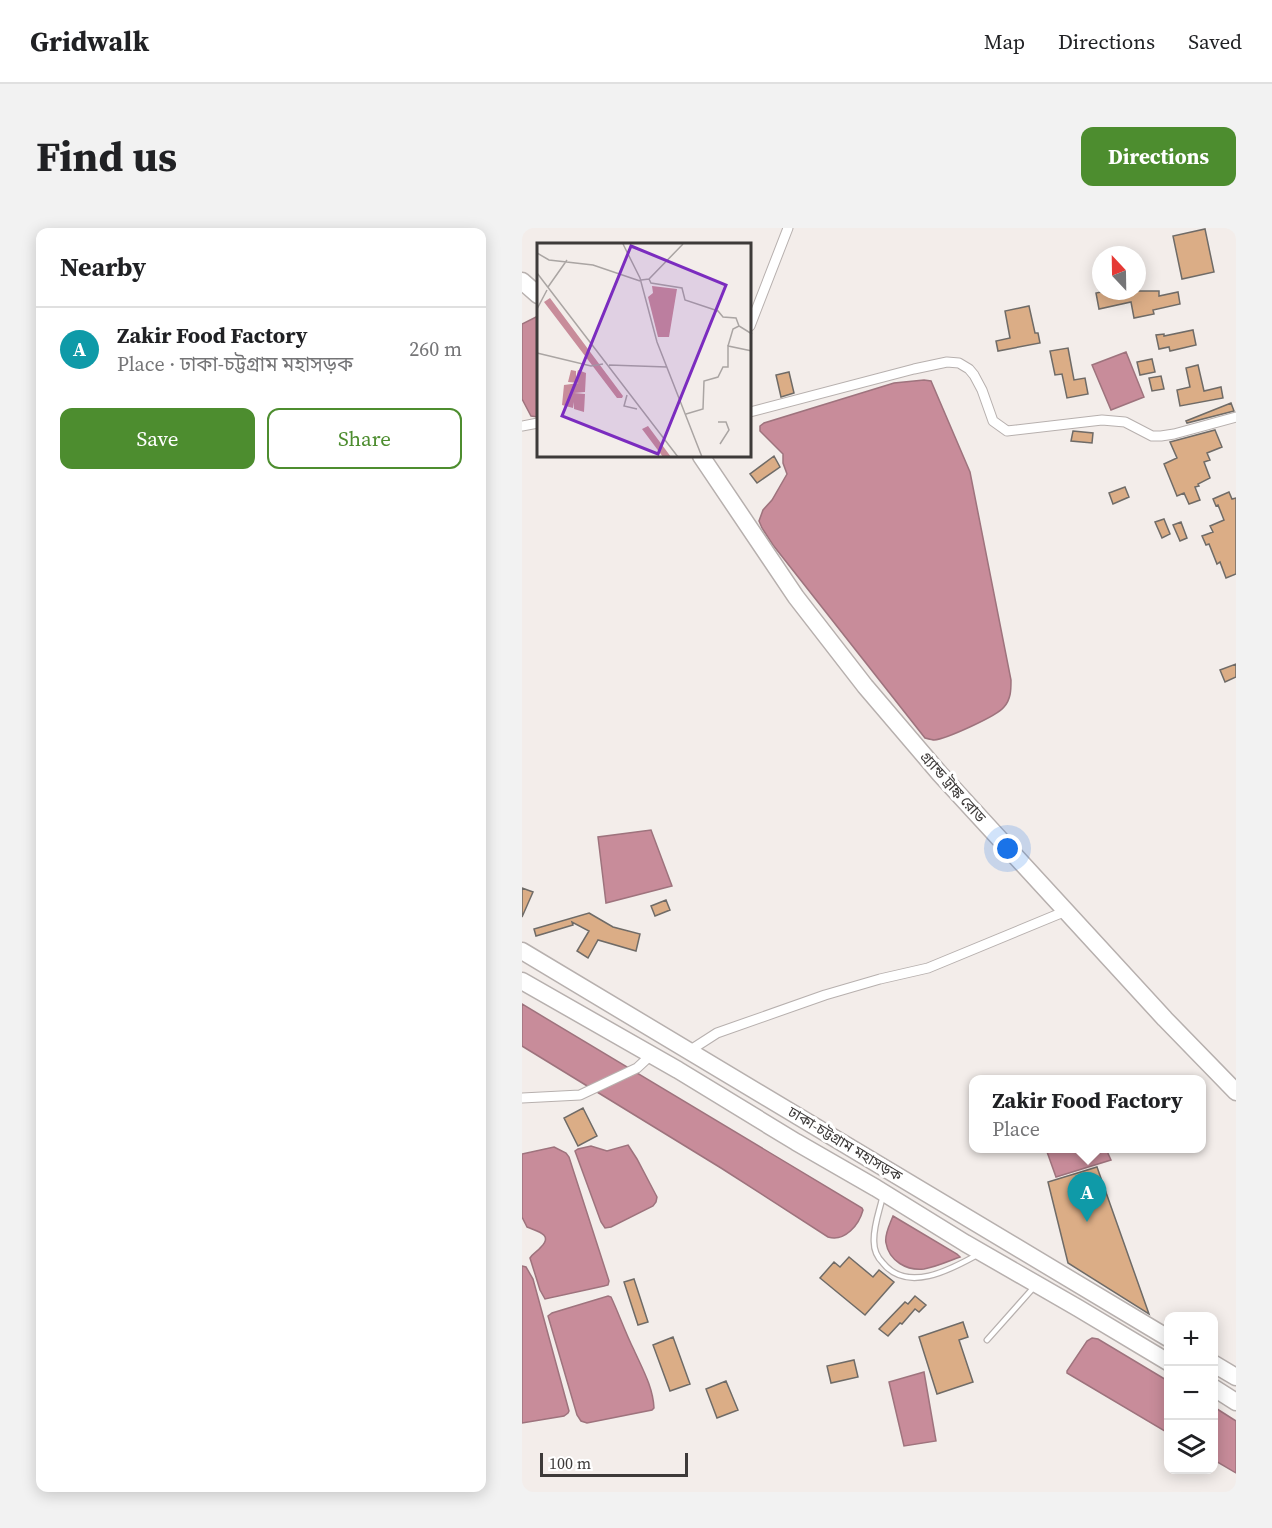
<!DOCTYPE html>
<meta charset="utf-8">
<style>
body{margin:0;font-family:"Source Serif 4","Noto Sans Bengali",serif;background:#f2f2f2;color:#202124}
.controls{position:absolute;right:18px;bottom:18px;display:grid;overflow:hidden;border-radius:12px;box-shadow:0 3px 15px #0003}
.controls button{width:54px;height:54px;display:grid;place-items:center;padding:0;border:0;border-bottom:2px solid #e0e0e0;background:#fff;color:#202124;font:30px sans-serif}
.compass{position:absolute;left:570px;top:18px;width:54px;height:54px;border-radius:50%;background:#fff;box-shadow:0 3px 15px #0003;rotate:338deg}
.scale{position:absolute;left:18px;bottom:15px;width:148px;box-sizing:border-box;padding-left:6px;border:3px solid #3d3a39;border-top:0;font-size:16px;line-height:21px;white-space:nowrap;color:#3d3a39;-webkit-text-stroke:4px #fff;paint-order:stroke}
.you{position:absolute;left:486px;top:621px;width:21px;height:21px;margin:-15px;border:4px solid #fff;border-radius:50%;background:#1a73e8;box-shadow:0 0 0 9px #1a73e833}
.badge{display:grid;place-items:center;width:39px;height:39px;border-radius:50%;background:#4d8d2f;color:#fff;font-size:20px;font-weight:700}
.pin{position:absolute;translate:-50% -50px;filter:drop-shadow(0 2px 3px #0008)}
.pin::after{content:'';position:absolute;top:32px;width:21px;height:18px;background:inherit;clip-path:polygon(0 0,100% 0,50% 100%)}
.popup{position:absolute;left:447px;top:847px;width:237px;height:78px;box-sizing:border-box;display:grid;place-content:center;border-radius:12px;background:#fff;filter:drop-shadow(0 2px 4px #0005);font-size:20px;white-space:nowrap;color:#757577}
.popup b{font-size:22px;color:#202124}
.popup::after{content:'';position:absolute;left:50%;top:100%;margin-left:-12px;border:12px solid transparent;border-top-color:#fff}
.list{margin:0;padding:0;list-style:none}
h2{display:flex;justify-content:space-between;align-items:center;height:78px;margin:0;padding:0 24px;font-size:26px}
h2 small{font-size:20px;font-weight:400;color:#757577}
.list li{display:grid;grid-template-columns:39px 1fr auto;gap:18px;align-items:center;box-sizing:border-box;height:84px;padding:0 24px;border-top:2px solid #e0e0e0}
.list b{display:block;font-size:22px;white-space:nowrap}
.list p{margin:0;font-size:20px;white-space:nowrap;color:#757577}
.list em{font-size:20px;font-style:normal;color:#757577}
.actions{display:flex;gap:12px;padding:18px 24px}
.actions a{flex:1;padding:14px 0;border:2px solid #4d8d2f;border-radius:12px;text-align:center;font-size:21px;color:#4d8d2f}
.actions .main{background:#4d8d2f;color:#fff}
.icon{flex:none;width:33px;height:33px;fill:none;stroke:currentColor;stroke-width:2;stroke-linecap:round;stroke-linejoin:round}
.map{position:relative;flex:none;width:714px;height:1264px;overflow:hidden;border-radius:12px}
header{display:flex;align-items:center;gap:36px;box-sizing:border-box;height:84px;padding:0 30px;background:#fff;border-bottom:2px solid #e0e0e0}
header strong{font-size:28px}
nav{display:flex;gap:33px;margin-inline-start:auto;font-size:21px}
.intro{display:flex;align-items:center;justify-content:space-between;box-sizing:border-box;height:144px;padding:0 36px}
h1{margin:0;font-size:42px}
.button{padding:15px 27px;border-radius:12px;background:#4d8d2f;color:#fff;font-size:21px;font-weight:700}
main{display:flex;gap:36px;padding:0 36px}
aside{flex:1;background:#fff;border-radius:12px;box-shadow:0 3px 15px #0003}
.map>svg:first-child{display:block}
.water{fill:#c88c9a;stroke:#9e737d;stroke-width:1.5}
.building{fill:#dbad86;stroke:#6f6b67;stroke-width:1.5}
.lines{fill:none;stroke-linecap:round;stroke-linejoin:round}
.service-casing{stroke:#b7b0ae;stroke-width:7}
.minor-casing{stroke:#b7b0ae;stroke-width:11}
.trunk-casing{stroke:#b7b0ae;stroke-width:19}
.service{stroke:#fff;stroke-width:4.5}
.minor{stroke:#fff;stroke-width:9}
.trunk{stroke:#fff;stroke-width:16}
.labels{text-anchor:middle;stroke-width:6;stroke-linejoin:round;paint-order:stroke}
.street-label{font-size:15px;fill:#3d3a39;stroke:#fff}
.inset-road{fill:none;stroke:#aaa5a3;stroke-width:1.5}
.view{fill:#7b2cbf;fill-opacity:0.15;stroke:#7b2cbf;stroke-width:3}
.inset-edge{fill:none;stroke:#3d3a39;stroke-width:3}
</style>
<header>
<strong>Gridwalk</strong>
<nav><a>Map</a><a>Directions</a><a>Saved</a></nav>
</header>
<div class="intro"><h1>Find us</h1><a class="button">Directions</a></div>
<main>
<aside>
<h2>Nearby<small></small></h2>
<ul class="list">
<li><span class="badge" style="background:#0f9aa8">A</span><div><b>Zakir Food Factory</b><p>Place · ঢাকা-চট্টগ্রাম মহাসড়ক</p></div><em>260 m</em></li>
</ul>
<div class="actions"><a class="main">Save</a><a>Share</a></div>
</aside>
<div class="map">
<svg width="714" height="1264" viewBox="0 0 714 1264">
<rect width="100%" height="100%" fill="#f3edea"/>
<path class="water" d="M 16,88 L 16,189 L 9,188 L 0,171 L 0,96 Z
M 604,124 L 622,169 L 589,182 L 570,137 Z
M 402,152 L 409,153 L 448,244 L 489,452 C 489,462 489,471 482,479 C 475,488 424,511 412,512 C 411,512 403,510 403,510 L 251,317 L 240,300 L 237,293 L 241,282 L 250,272 L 265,246 L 261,235 L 261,226 L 238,203 L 238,198 L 242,195 L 372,155 Z
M 129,602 L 150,658 L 84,675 L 76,609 Z
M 0,776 L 340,980 L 341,982 C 337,997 323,1014 306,1009 L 199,940 L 0,818 Z
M 106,917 L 115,931 L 135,969 L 134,974 L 131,978 L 89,999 L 83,1000 L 79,994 L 53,923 L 56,921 L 69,918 L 85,923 Z
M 32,919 L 44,925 L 47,929 L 87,1053 L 86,1057 L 82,1058 L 23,1071 L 18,1062 L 8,1030 C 11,1025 15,1024 19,1019 C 32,1006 14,1003 5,999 L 0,989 L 0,926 Z
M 524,921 L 584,921 L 589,932 L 534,949 Z
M 371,988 L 435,1026 L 438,1029 C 427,1033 414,1039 402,1041 C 385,1043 367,1033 364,1015 C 362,1007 368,996 371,988 Z
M 0,1038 L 4,1039 L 11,1051 L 47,1183 L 46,1185 L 42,1188 L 0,1195 Z
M 86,1068 L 89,1069 C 97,1086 103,1104 112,1122 C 120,1140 131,1159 132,1180 L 130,1182 L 65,1195 L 59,1193 L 55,1187 L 26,1088 L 30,1085 Z
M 570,1110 L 576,1111 L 646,1153 L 646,1205 L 545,1145 L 545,1143 L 565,1113 Z
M 402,1144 L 414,1213 L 382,1218 L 367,1154 Z
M 692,1179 L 714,1193 L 714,1245 L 692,1232 Z"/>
<path class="building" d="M 683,1 L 692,44 L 660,51 L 651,8 Z
M 584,63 L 637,63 L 637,68 L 656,64 L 658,76 L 631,82 L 632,86 L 612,90 L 609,74 L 577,81 L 574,65 Z
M 507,78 L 513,105 L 516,105 L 518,115 L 476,123 L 474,113 L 488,110 L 483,83 Z
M 671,102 L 674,117 L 648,123 L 647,119 L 637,121 L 634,107 L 642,106 L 642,108 Z
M 546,120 L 552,152 L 563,150 L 566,166 L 545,170 L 540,146 L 533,147 L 528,123 Z
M 630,131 L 633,144 L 618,147 L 615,134 Z
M 676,137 L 682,163 L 699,159 L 701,170 L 658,178 L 655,162 L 668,159 L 664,140 Z
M 267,144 L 272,165 L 259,169 L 254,147 Z
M 639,148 L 642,161 L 630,163 L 627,150 Z
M 709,175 L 712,183 L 665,195 L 664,193 Z
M 693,202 L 700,219 L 685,225 L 688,232 L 682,234 L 688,250 L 676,256 L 677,258 L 673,259 L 678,272 L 667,276 L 662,265 L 655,268 L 642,236 L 655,230 L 648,214 Z
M 551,203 L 571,205 L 570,215 L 549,213 Z
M 252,228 L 258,239 L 235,255 L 228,246 Z
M 603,259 L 607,269 L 591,276 L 587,265 Z
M 707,264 L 710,271 L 714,270 L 714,346 L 704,350 L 698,334 L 695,336 L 687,316 L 684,317 L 680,308 L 691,304 L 688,298 L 702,292 L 696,277 L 694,278 L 691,271 Z
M 642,291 L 648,306 L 640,310 L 633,294 Z
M 659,294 L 665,310 L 658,313 L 651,297 Z
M 714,436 L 714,449 L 703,454 L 698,442 Z
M 0,660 L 11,664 L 0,689 Z
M 144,672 L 148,682 L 133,688 L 129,678 Z
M 67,685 L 91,699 L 118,706 L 114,723 L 76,712 L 66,730 L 55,723 L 67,703 L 50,694 L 51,697 L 14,708 L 12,701 Z
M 61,880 L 75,908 L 56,918 L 42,890 Z
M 575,939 L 627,1086 L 546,1035 L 526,954 Z
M 327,1029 L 351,1049 L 357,1042 L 372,1054 L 343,1087 L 298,1050 L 312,1034 L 318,1039 Z
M 112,1051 L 126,1094 L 116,1097 L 102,1054 Z
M 393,1068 L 404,1077 L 397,1084 L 393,1081 L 380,1096 L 378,1095 L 366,1108 L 357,1101 L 383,1074 L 386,1076 Z
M 441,1094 L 446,1109 L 437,1112 L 451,1154 L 415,1166 L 397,1109 Z
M 151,1109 L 168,1156 L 148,1163 L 131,1117 Z
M 332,1132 L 336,1149 L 309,1155 L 305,1138 Z
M 204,1153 L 216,1182 L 195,1190 L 184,1161 Z"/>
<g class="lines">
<defs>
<path id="service" d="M 361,967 C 358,982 351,998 352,1014 C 352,1022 355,1029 361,1035 C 385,1065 428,1042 455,1027
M 465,1112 L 513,1058"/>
<path id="minor" d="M 228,98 L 266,0
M 228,184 L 392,141 L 425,134 L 437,135 L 447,141 L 452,147 L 460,162 L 471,193 L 485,203 L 580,192 L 603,194 L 630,208 L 639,208 L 652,206 L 714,189
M 0,198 L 16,195
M 167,823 L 195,805 L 303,767 L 358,751 L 406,740 L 544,683
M 0,870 L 58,867 L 115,840 L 129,827"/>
<path id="trunk" d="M 0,53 L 16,67
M 179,228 L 274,369 L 343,458 L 418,546 L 643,791 L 714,864
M 0,723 L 646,1110
M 0,753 L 156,842 L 274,914 L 354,960 L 443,1015 L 556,1080 L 646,1134
M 692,1136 L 714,1149
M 692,1160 L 714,1174"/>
</defs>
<use href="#service" class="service-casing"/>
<use href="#minor" class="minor-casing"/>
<use href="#trunk" class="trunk-casing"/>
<use href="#service" class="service"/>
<use href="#minor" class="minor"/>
<use href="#trunk" class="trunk"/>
</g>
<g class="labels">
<g class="street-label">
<text transform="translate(431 559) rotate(48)" y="5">গ্র্যান্ড ট্রাঙ্ক রোড</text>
<text transform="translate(323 916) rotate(31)" y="5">ঢাকা-চট্টগ্রাম মহাসড়ক</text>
</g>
</g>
<g transform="translate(15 15)">
<rect width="214" height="214" fill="#f3edea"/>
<path d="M 115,43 L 140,46 L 132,94 L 121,94 L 111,54 L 116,50 ZM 13,55 L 86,153 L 85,155 L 80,155 L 7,59 ZM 34,127 L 39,128 L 39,135 L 41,127 L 49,130 L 48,149 L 37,150 L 48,151 L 47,169 L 37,166 L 37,159 L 36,165 L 25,162 L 27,142 L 42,140 L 31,139 ZM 111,183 L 134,214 L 126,214 L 105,186 Z" fill="#c88c9a"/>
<path class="inset-road" d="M 86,1 L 103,35 L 120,99 L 165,214M 0,10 L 12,17 L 56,22 L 103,38M 0,30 L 141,214M 112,36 L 114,40 L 145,45 L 148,57 L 181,68 L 186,74 L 199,75 L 202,83 L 215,91M 104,37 L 112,36 L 146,1M 11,44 L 30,17M 0,66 L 10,47M 191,103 L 196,86 L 202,83M 0,110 L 54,123 L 66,121M 72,122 L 130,124M 90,152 L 87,163 L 100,166M 149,171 L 166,166 L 167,138 L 181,134 L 186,124 L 191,124 L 191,103 L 215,108M 181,179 L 189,179 L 192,187 L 183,201"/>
<path class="view" d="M 94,3 L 189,42 L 121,211 L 25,173 Z"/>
<rect width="214" height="214" class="inset-edge"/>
</g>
</svg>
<div class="controls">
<button>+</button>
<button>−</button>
<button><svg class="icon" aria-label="layers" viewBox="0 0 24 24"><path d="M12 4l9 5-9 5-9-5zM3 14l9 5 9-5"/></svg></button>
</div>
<svg class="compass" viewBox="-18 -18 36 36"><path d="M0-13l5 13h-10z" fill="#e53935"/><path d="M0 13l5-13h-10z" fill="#757577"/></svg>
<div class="scale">100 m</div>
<div class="you"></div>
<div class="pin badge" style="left:565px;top:994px;background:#0f9aa8">A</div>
<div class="popup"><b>Zakir Food Factory</b>Place</div>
</div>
</main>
